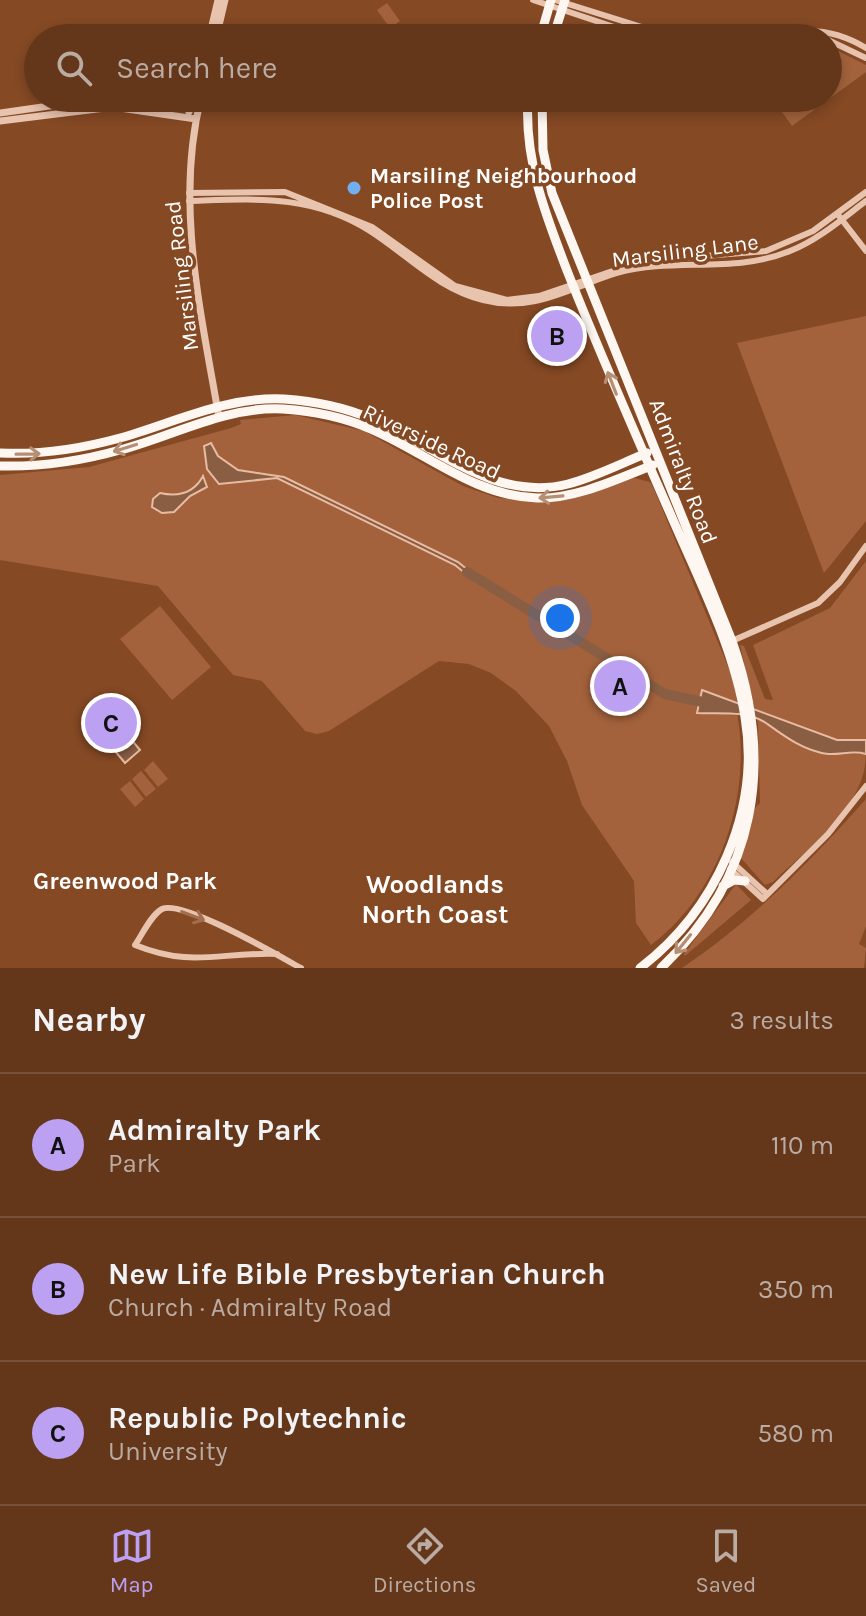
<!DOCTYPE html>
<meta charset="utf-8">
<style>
body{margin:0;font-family:Karla,sans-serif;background:#6c4228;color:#f1f3f6}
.you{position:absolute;left:560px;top:618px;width:28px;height:28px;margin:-20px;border:6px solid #fff;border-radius:50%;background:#1a73e8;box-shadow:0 0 0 12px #1a73e833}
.badge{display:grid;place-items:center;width:52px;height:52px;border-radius:50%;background:#bca0f2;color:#111;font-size:26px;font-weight:700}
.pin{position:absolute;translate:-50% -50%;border:4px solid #fff;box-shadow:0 2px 8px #0006}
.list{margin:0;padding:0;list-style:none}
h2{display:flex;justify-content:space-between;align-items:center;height:104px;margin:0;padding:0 32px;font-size:34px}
h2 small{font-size:26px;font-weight:400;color:#bbaca3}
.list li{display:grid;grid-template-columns:52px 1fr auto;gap:24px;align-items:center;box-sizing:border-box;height:144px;padding:0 32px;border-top:2px solid #78513a}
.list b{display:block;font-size:30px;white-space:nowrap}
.list p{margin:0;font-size:26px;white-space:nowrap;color:#bbaca3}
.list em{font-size:26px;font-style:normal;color:#bbaca3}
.icon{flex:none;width:44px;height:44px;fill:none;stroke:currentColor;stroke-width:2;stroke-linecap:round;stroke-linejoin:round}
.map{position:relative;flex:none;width:866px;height:968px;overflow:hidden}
.search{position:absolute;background:#64371b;box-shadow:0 4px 12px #0003;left:24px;right:24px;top:24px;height:88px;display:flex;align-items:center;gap:20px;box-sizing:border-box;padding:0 28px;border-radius:44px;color:#bbaca3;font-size:30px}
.sheet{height:536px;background:#64371b}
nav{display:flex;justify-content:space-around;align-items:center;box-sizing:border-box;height:112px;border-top:2px solid #78513a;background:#64371b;font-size:22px;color:#bbaca3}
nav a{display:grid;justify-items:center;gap:4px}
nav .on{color:#bca0f2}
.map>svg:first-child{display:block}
.green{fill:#a3623c}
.water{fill:#895e43;stroke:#e9bba2;stroke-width:2}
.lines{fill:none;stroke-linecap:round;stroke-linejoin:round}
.river{stroke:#895e43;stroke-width:10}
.minor{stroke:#e8c3ae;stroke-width:6}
.tertiary{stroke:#e8c3ae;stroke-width:7}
.primary{stroke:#fef6f0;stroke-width:9}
.oneway{stroke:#b58e76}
.oneway2{stroke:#a36e4d}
.poi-dot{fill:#72aef2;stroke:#854924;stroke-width:3}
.labels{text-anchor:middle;stroke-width:7;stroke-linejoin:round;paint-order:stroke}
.poi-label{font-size:22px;font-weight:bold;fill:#fff;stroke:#854924;text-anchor:start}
.street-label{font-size:22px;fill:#fff;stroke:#854924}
.neighbourhood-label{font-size:24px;font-weight:bold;fill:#fff;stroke:#854924}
.quarter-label{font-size:26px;font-weight:bold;fill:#fff;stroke:#854924}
</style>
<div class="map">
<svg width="866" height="968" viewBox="0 0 866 968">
<rect width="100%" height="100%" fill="#854924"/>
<path class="green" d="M 387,3 L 400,21 L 390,28 L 377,10 Z
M 828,46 L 866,65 L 866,72 L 792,126 L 782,112 L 786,98 L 828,98 Z
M 866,316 L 866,521 L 824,573 L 737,343 Z
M 295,415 L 364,431 L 463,486 L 498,498 L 553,501 L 630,477 L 650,482 L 653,487 L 730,671 L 739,702 L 735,703 C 755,789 722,892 651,945 L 636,923 L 634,881 L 582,805 L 567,761 L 549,726 L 516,691 L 491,673 L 469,664 L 439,661 L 329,731 L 317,734 L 305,731 L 262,681 L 233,675 L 158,586 L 0,560 L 0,475 L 89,467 L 231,428 L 241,424 L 240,420 Z
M 866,561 L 866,740 L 837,740 L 763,712 L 828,754 L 866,754 C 866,807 808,848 773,882 L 765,885 L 741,858 L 754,809 L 760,803 L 758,724 L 740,645 L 744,646 L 765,699 L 773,700 L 753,645 L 830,608 Z
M 160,606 L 211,667 L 172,700 L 120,639 Z
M 153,761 L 168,779 L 158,787 L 144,770 Z
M 141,771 L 156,789 L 146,797 L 132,779 Z
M 130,781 L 144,799 L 135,807 L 120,789 Z
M 866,799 L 866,926 L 859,944 L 866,948 L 864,968 L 682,968 C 751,922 811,861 866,799 Z
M 736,884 L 751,900 L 685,956 L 684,954 Z"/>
<path class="water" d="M 211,443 L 218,456 L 238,470 L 284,477 L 458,562 L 478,578 L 476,582 L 455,565 L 277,478 L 219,484 L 207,469 L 204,446 Z
M 203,476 L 207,487 L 190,496 L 174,512 L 162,513 L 152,507 L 153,499 L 160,493 C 178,497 194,493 203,476 Z
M 702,690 L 837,740 L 866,740 L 866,754 C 853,750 841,755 828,754 C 804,751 784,736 766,723 C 747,710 719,714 697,713 Z
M 114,719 L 140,750 L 125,763 L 99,732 Z"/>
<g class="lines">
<path class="river" d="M 467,572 L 665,694 L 712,704"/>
<path class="minor" d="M 533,0 L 647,38
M 555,0 L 677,38
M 746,38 C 790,30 826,23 866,48
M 787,38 L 823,38
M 828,40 L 866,58
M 189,193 L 285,192 L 372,227 L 455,286 L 507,300 L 539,296 L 642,261 L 766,251 L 813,231 L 866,192
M 189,201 C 255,199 311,194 370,231 C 409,256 438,289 483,300 C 534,313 571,287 617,273 C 674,257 734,274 790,251 C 818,240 842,219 866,201
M 839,216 L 866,251
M 732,641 L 818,603 L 840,582 L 866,546
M 732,862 L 767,894
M 730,869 L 763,899 L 828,834 L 866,786
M 277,954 C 218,952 192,968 135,945 C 142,935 151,915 162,909 C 182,899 279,956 301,968"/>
<path class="tertiary" d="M 209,38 L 218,0
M 216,38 L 225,0
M 201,98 C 175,201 200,308 218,412
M 189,112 L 193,98
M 0,113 L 105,98 L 198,109
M 0,121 L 113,107 L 196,119"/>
<path class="primary" d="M 540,38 L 551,0
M 553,38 L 565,0
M 528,98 C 524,161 546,216 568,273 C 600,354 635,433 670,513 C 698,578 734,647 745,717 C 761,812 715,911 640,968
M 542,98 L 543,150 L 552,193 L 732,641 C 775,763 757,877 661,968
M 0,453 C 41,455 80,449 120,438 C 173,423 227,396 284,399 C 314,401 344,407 372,419 C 435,445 494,503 568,484 C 595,477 622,463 647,453
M 0,466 C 40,467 81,461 120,450 C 173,436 226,406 283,409 C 313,411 343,417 371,429 C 427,453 474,496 537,498 C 576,499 617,479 653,465
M 723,886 L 734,880 L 745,881"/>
</g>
<defs><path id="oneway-shaft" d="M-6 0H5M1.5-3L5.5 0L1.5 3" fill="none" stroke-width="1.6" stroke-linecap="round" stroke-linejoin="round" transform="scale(2)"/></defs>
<g class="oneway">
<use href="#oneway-shaft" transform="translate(612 383) rotate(-111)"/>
<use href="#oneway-shaft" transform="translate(125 448) rotate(163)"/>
<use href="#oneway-shaft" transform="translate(28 454) rotate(-1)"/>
<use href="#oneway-shaft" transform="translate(551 497) rotate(175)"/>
<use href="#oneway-shaft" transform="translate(683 944) rotate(129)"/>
</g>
<use class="oneway2" href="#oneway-shaft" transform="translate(193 916) rotate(21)"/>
<circle class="poi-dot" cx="354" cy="188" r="8"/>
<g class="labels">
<g class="poi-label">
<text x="370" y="183">Marsiling Neighbourhood<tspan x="370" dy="25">Police Post</tspan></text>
</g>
<g class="street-label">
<text transform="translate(685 250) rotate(-7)" y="8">Marsiling Lane</text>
<text transform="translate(181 276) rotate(-97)" y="8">Marsiling Road</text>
<text transform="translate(432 441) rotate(25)" y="8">Riverside Road</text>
<text transform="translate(684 471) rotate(69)" y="8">Admiralty Road</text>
</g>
<g class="neighbourhood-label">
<text x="125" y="889">Greenwood Park</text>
</g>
<g class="quarter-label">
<text x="435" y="893">Woodlands<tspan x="435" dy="30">North Coast</tspan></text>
</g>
</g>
</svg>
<div class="you"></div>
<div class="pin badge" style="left:620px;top:686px">A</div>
<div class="pin badge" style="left:557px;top:336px">B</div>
<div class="pin badge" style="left:111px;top:723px">C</div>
<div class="search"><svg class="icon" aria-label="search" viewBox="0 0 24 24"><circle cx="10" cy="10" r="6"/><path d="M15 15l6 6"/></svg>Search here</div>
</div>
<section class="sheet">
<h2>Nearby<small>3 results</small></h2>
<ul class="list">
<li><span class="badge">A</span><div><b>Admiralty Park</b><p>Park</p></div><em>110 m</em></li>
<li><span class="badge">B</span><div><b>New Life Bible Presbyterian Church</b><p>Church · Admiralty Road</p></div><em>350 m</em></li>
<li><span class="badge">C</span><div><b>Republic Polytechnic</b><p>University</p></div><em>580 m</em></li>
</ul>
</section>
<nav>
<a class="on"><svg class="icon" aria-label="map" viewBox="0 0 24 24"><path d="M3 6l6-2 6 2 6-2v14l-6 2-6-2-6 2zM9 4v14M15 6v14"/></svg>Map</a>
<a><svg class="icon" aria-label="directions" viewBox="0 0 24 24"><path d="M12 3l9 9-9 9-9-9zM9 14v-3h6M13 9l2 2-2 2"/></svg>Directions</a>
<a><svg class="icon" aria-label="saved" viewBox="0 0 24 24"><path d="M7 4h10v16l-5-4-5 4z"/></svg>Saved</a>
</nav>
